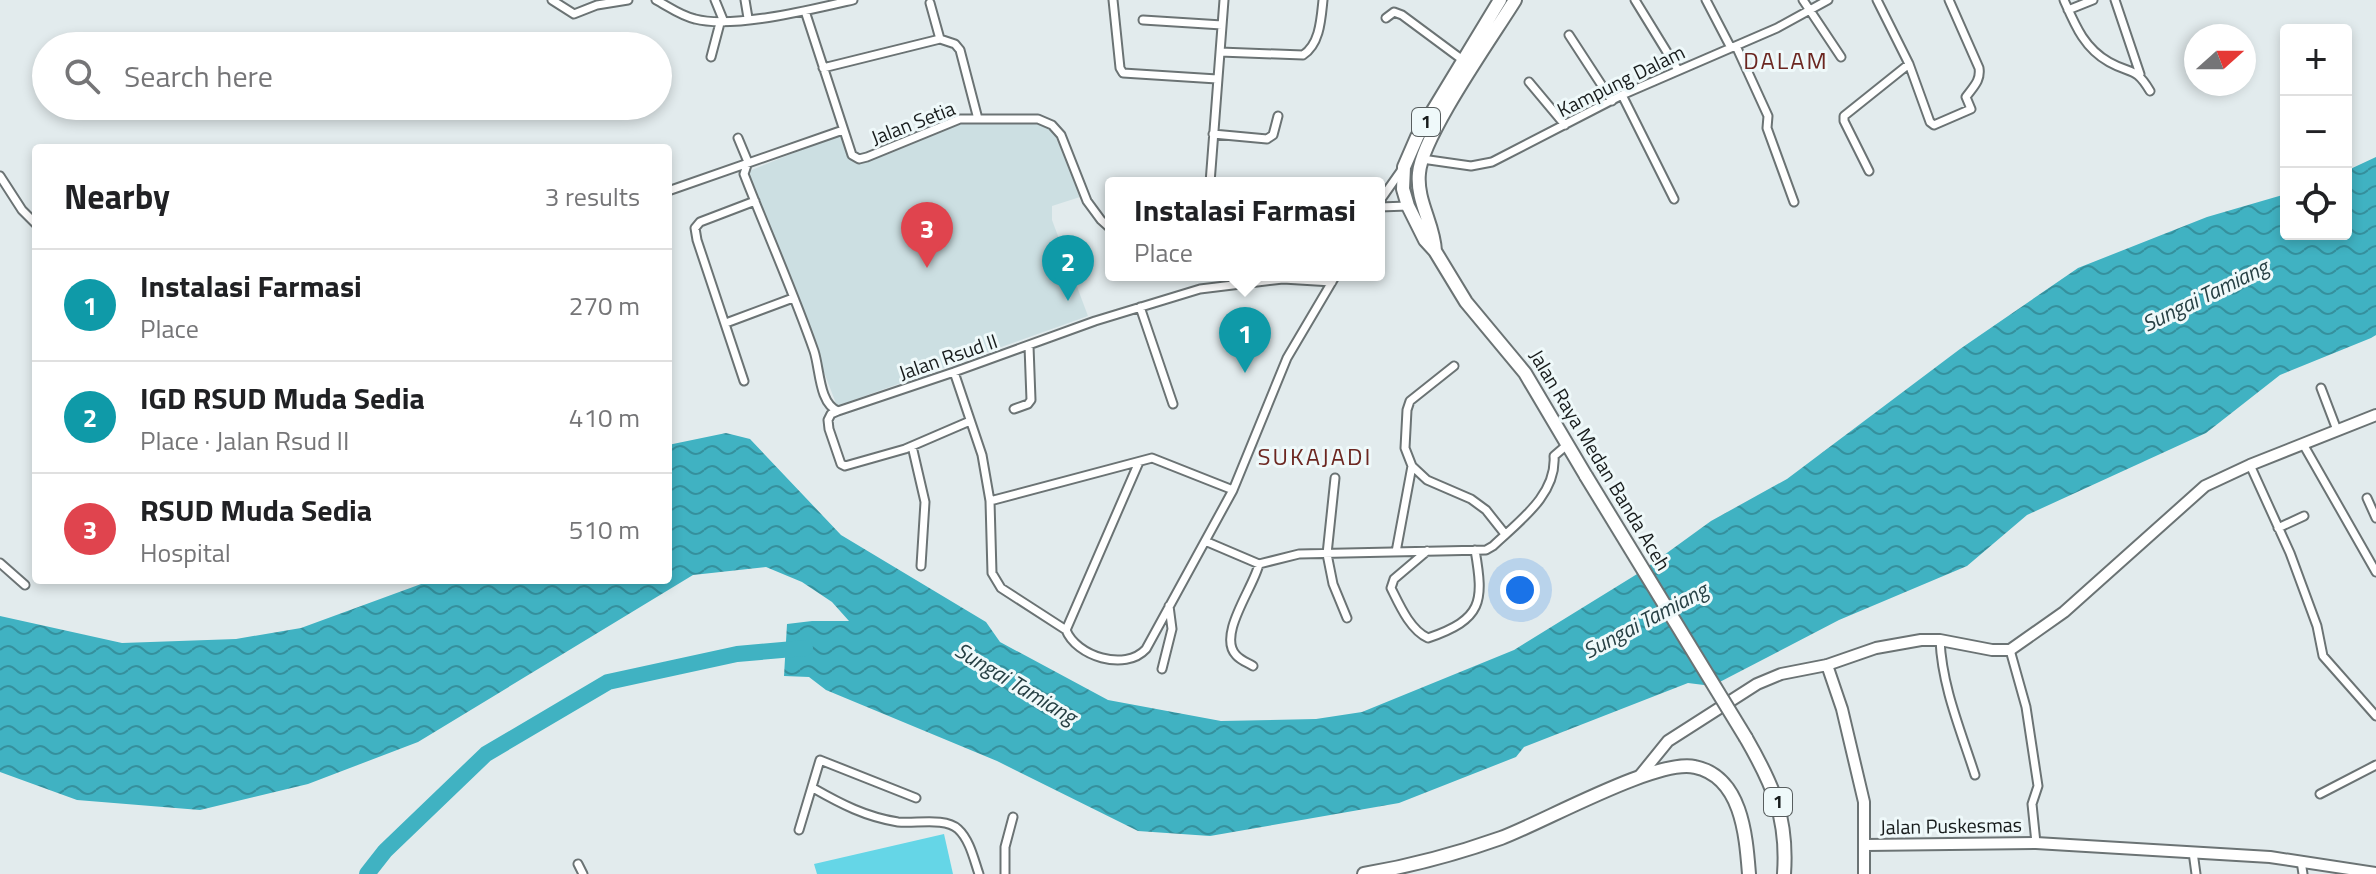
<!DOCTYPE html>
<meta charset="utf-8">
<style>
body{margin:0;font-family:"Titillium Web",sans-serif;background:#f2f2f2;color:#202124}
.controls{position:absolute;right:24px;top:24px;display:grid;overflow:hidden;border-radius:8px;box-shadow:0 4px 12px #0003}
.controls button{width:72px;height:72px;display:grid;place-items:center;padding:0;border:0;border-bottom:2px solid #e0e0e0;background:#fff;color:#202124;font:40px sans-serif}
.compass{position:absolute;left:2184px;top:24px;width:72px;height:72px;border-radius:50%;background:#fff;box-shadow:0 4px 12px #0003;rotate:69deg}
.you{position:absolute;left:1520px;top:590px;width:28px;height:28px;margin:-20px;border:6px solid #fff;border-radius:50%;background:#1a73e8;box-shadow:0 0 0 12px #1a73e833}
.badge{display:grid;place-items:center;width:52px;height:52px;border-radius:50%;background:#a51010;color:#fff;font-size:26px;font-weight:700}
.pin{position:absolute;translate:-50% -66px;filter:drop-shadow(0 2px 4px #0008)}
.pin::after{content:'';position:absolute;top:42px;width:28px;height:24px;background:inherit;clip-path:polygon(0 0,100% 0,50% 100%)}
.popup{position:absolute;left:1105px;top:177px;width:280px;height:104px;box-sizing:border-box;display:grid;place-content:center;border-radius:8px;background:#fff;filter:drop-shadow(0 2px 6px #0005);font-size:26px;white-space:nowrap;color:#757577}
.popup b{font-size:30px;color:#202124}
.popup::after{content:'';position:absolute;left:50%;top:100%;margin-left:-16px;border:16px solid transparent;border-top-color:#fff}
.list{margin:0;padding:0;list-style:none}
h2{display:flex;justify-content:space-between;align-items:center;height:104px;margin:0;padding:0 32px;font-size:34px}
h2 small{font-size:26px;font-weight:400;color:#757577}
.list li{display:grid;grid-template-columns:52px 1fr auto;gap:24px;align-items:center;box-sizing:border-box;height:112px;padding:0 32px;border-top:2px solid #e0e0e0}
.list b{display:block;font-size:30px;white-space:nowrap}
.list p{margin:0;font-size:26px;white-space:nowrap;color:#757577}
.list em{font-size:26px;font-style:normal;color:#757577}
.icon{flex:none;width:44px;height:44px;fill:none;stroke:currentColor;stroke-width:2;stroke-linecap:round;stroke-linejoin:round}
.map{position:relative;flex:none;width:2376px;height:874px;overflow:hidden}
.search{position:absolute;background:#fff;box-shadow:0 4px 12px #0003;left:32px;top:32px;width:640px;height:88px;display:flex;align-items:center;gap:20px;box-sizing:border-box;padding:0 28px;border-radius:44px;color:#757577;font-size:30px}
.panel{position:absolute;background:#fff;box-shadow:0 4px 12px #0003;left:32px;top:144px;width:640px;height:440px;border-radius:8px}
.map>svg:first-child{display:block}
.built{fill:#ccdfe2}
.grass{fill:#65d6e7}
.water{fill:url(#water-waves)}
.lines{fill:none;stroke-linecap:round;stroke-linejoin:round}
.river{stroke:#40b2c2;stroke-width:16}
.street-casing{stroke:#6b7374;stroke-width:11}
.secondary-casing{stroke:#6b7374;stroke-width:14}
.highway-casing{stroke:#6b7374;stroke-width:16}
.street{stroke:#fff;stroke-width:7}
.secondary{stroke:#fff;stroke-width:10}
.highway{stroke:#fff;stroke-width:12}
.highway-bridge-casing{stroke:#6b7374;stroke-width:16;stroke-linecap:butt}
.highway-bridge{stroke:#fff;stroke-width:12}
.labels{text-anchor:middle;stroke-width:6;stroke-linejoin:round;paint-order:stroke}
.shield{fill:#eff9fa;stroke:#585e5f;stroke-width:2}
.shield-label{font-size:18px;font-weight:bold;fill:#181c1c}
.street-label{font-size:20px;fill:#181c1c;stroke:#eff9fa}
.water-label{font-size:22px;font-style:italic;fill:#274044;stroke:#eff9fa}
.quarter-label{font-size:24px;letter-spacing:2px;fill:#6c2721;stroke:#eff9fa}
</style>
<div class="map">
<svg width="2376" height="874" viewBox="0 0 2376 874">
<defs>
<pattern id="water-waves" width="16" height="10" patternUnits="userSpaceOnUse" patternTransform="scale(2)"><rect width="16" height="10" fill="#40b2c2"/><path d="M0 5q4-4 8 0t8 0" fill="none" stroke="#35909d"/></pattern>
</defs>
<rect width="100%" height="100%" fill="#e2ebed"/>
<path class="built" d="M 963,122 L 1039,123 L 1054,132 L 1080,197 L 1052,206 L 1052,220 L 1088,316 L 837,406 L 747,172 L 840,134 L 856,164 Z"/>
<path class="grass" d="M 944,834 L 953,874 L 817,874 L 814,864 Z"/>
<path class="water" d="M 2376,157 L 2376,335 L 2371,338 L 2280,375 L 2206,433 L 2027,515 L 1967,566 L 1839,620 L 1712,686 L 1688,683 L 1524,747 L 1516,757 L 1399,803 L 1210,836 L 1138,831 L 997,761 L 826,690 L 809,677 L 784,676 L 787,624 L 812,621 L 849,621 L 832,602 L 802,582 L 766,567 L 693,575 L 418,742 L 308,784 L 200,810 L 77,800 L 0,772 L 0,616 L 122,643 L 236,639 L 301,628 L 432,580 L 668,580 L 668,445 L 726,433 L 750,439 L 841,535 L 986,622 L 1000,642 L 1108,700 L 1221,721 L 1316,719 L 1362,712 L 1514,650 L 1642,571 L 1711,521 L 1787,479 L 1960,349 L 2078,268 L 2207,217 L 2286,194 L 2286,234 L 2346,234 L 2346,171 Z"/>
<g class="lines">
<path class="river" d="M 367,874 L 385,851 L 486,754 L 608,682 L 737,654 L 805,648"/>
<defs>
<path id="street" d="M 552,0 L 574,14 L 597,5 L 628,0
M 656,0 C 669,7 681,16 695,19 C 733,29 814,9 853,0
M 715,0 L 724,22
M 745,0 L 748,18
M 1113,0 L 1120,68 L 1123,73 L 1217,79
M 1635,0 L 1678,70
M 1706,0 L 1731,48
M 1803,0 L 1841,57
M 1877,0 L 1909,64 L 1930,122 L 1934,125 L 1971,109 L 1966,97 C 1973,87 1981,81 1979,68 L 1949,0
M 2064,0 C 2075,25 2084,48 2109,62 C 2132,75 2135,66 2150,91
M 2115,0 L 2140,74
M 930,3 L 940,39 L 955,44 L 960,50 L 978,119
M 2068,10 L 2093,0
M 805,11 L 852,155 L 859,159 L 867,157 L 960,119 L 1038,119 L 1052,125 L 1061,135 L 1087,201 L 1101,220 L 1111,229
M 1386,18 L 1394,12 L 1402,15 L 1464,61
M 1143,20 L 1222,25
M 1569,35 L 1612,101
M 1736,46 L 1768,116 L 1767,128 L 1794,202
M 1220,52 L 1303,55 C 1320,44 1321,19 1323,0
M 711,57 L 720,23
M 823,68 L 940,39
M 1529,82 L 1565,125
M 1622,95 L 1674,199
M 1213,134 L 1267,139 L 1273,135 L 1278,116
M 738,138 L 748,162
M 1422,159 L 1471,166 L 1492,162 L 1622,95 L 1777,28 L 1828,0
M 748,162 L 744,174 C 767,233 793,291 814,351 C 820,369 819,404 838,411 L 954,372 L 1095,321 L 1200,289 L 1283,279 L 1332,282
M 1869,171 L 1844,121 L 1844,116 L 1909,64
M 0,176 L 22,210 L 36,224
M 1210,183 L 1224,0
M 668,191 L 843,130
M 1379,202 L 1403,168
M 1379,207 L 1408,206
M 1140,307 L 1173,404
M 726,323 L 793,298
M 1454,366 L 1410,401 L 1407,410 L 1405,448 L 1412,466 L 1427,480 L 1471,499 L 1486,510 L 1505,534
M 954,372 L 982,455 L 990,501 L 992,573 L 1001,588 L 1066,630 C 1076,656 1125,672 1146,649 L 1233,490 L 1287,358 L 1336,275
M 744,381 L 697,240 L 695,228 L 700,222 L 755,201
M 2321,388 L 2337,430
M 1014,409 L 1028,404 L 1031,400 L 1029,346
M 838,411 L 831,414 L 828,420 L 829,429 L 841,464 L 845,466 L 905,449 L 970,421
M 2303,444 L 2376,572
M 912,446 L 925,502 L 921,566
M 2250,465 L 2290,553 L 2317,626 L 2323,656 L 2376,716
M 1335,478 L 1327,554 L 1333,584 L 1347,618
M 2367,498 L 2376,518
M 990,501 L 1152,458 L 1233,490
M 2278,528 L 2304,516
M 1205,541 L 1259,564 L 1299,554 L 1486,550 L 1493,546 C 1518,522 1557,495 1554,456 L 1568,444
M 1427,551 L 1394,579 L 1391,588 C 1399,604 1410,630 1428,638 C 1483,619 1484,602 1475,550
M 1396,552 L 1412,466
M 0,563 L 25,585
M 1066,630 L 1139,462
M 1940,640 C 1942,687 1961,731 1975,775
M 2010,650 L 2026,707 L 2038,786 L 2032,804 L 2036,843
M 1253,666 C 1248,663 1240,660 1236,655 C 1217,635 1254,587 1259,564
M 1162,669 L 1172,629 L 1169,606
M 813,788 C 841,804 866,817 898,822 C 915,824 945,817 958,829 C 970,840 974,860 979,874
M 2320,794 L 2376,765
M 799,830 L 820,760 L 916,798
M 2193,852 L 2196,874
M 2301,861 L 2303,874
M 578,864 L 583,874
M 1005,874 L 1005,847 L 1013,817"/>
<path id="secondary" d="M 1827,665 L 1842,709 L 1864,802 L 1864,874
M 1638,778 L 1668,741 L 1757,684 L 1781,674 L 1827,665 L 1876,648 L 1921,640 L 1940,640 L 1992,650 L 2010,650 L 2064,612 L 2205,486 L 2250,465 L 2376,415
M 1866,845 L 2036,843 L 2270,857 L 2376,873"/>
<path id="highway" d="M 1500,0 L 1417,137 L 1404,167 L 1403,189 L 1408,206 L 1425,240 L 1435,251 L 1466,302 L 1525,373 L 1586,476
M 1435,251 C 1434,224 1416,201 1419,173 C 1422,136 1492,37 1515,0
M 1746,738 C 1773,785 1788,818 1784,874
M 1364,874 C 1411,866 1456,854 1501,838 C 1544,822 1657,758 1695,767 C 1742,777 1746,836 1749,874"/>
</defs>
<use href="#street" class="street-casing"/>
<use href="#secondary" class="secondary-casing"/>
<use href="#highway" class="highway-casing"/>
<use href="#street" class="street"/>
<use href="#secondary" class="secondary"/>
<use href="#highway" class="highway"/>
<defs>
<path id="highway-bridge" d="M 1586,476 L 1746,738"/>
</defs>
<use href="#highway-bridge" class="highway-bridge-casing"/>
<use href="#highway-bridge" class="highway-bridge"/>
</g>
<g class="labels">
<g class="shield">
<rect x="1412" y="108" width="28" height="28" rx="6"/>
<rect x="1764" y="788" width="28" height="28" rx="6"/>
</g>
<g class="shield-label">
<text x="1426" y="128">1</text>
<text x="1778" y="808">1</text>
</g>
<g class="street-label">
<text transform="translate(1621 81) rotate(-26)" y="7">Kampung Dalam</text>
<text transform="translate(913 123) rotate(-21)" y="7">Jalan Setia</text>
<text transform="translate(948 357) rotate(-19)" y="7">Jalan Rsud II</text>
<text transform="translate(1600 460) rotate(59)" y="7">Jalan Raya Medan Banda Aceh</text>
<text transform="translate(1951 826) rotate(-1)" y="7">Jalan Puskesmas</text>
</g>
<g class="water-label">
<text transform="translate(2205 295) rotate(-26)" y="8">Sungai Tamiang</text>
<text transform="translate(1645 620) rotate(-28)" y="8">Sungai Tamiang</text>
<text transform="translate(1016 683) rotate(31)" y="8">Sungai Tamiang</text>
</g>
<g class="quarter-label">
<text x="1786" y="69">DALAM</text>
<text x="1315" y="465">SUKAJADI</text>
</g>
</g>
</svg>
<div class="controls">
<button>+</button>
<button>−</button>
<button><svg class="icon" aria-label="locate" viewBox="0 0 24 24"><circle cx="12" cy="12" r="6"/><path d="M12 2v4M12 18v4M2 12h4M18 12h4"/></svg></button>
</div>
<svg class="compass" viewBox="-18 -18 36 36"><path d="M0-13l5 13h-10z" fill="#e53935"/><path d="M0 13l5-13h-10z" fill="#757577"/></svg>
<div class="you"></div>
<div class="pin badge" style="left:1245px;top:373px;background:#0f9aa8">1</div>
<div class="popup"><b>Instalasi Farmasi</b>Place</div>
<div class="pin badge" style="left:1068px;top:301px;background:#0f9aa8">2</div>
<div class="pin badge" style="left:927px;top:268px;background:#e0444e">3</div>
<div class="search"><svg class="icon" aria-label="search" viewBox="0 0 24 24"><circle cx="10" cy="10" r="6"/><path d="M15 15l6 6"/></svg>Search here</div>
<section class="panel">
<h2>Nearby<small>3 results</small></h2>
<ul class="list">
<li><span class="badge" style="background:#0f9aa8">1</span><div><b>Instalasi Farmasi</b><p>Place</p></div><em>270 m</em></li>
<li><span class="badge" style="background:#0f9aa8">2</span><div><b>IGD RSUD Muda Sedia</b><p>Place · Jalan Rsud II</p></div><em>410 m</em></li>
<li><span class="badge" style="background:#e0444e">3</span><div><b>RSUD Muda Sedia</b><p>Hospital</p></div><em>510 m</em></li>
</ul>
</section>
</div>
